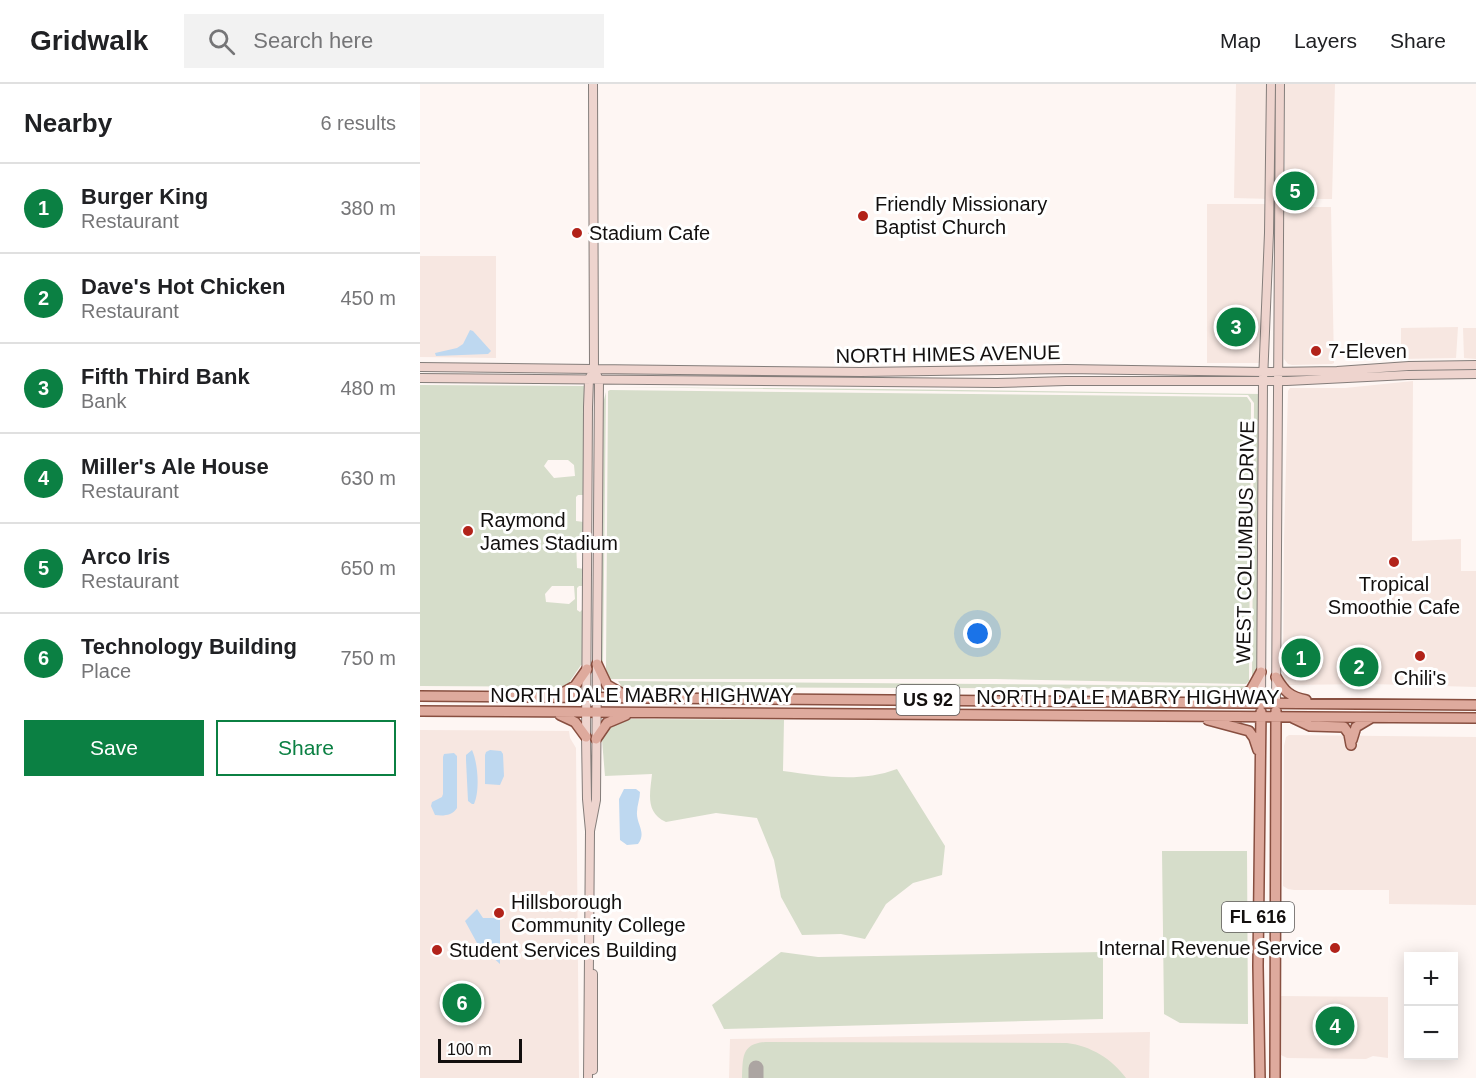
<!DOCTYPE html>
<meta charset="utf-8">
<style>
body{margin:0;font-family:Arial,sans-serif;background:#f2f2f2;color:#202124}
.controls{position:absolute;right:18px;bottom:18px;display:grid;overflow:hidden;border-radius:0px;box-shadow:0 3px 15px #0003}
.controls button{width:54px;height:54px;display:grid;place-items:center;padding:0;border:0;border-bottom:2px solid #e0e0e0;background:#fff;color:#202124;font:30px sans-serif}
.scale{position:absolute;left:18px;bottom:15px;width:84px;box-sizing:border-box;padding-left:6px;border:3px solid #120f0e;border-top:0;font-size:16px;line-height:21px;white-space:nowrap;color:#120f0e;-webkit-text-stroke:4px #fff;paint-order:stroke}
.you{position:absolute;left:558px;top:550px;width:21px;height:21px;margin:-15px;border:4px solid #fff;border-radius:50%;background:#1a73e8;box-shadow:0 0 0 9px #1a73e833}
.badge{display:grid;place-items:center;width:39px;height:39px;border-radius:50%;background:#0b8043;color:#fff;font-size:20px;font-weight:700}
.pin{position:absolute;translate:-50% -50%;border:3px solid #fff;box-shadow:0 2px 6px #0006}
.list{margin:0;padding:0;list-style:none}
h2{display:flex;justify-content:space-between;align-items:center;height:78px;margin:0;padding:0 24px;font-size:26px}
h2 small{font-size:20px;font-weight:400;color:#757577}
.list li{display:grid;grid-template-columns:39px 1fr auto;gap:18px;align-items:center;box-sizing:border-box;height:90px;padding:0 24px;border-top:2px solid #e0e0e0}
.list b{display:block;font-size:22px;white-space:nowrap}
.list p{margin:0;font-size:20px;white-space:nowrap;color:#757577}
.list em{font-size:20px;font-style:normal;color:#757577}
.actions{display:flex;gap:12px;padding:18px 24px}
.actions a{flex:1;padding:14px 0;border:2px solid #0b8043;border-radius:0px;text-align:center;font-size:21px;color:#0b8043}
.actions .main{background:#0b8043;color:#fff}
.icon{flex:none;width:33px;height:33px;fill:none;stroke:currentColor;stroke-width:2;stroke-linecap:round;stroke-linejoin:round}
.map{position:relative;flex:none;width:1056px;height:994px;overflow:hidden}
header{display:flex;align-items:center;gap:36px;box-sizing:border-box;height:84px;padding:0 30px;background:#fff;border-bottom:2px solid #e0e0e0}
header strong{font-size:28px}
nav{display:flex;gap:33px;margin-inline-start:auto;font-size:21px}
.search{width:420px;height:54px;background:#f2f2f2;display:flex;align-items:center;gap:15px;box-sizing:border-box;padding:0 21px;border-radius:0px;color:#757577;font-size:22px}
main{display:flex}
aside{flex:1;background:#fff}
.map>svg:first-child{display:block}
.built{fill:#f7e7e1}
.green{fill:#d6ddca;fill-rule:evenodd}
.water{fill:#bed8f0}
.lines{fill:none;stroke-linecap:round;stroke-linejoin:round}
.taxiway{stroke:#aca5a2;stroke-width:15}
.secondary-casing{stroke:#847d7a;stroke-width:10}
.primary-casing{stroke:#884f40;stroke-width:12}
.secondary{stroke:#eed4ce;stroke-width:8}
.primary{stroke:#deaa9d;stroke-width:9}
.poi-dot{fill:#b2231a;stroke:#fff;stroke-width:2}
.labels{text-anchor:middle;stroke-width:6;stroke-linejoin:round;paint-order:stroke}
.shield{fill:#fff;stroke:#595756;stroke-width:1.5}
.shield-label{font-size:18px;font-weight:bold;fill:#120f0e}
.poi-label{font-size:20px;fill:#120f0e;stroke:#fff;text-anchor:start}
.street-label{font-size:20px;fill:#120f0e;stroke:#fff}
</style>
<header>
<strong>Gridwalk</strong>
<div class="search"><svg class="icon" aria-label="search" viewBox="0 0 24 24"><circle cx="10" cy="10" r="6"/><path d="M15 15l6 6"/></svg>Search here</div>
<nav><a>Map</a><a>Layers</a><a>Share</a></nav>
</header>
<main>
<aside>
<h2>Nearby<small>6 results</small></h2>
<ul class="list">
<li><span class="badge">1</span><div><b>Burger King</b><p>Restaurant</p></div><em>380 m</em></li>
<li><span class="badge">2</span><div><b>Dave's Hot Chicken</b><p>Restaurant</p></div><em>450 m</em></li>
<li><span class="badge">3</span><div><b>Fifth Third Bank</b><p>Bank</p></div><em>480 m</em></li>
<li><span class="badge">4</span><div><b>Miller's Ale House</b><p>Restaurant</p></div><em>630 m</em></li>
<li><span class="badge">5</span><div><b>Arco Iris</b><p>Restaurant</p></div><em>650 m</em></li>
<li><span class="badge">6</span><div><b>Technology Building</b><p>Place</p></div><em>750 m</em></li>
</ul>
<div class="actions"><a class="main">Save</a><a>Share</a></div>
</aside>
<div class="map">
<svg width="1056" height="994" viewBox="0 0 1056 994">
<rect width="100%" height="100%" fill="#fef6f3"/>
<path class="built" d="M 816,0 L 852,0 L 851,115 L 814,114 Z
M 865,0 L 915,0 L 912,115 L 869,115 L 865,112 Z
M 787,120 L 851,120 L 848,279 L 787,279 Z
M 870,123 L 911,123 L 914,279 L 912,280 L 872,281 L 868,280 L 864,275 L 864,128 Z
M 0,172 L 76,172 L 76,274 L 0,273 Z
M 1038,243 L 1036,274 L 981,275 L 981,244 Z
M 1043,244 L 1056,244 L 1056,275 L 1044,274 Z
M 993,297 L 992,457 L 1041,455 L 1041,487 L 1056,487 L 1056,603 L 951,600 L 866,601 L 863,589 L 864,456 L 868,307 L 870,304 L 925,304 Z
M 0,646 L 149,647 L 150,654 L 156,664 L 159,994 L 0,994 Z
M 869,651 L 1056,653 L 1056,821 L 969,820 L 969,806 L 874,806 L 868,805 L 863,802 L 864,662 L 866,653 Z
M 861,912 L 968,913 L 968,974 L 953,972 L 946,975 L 867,974 L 861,971 Z
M 730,948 L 729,994 L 309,994 L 310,955 Z"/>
<path class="green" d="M 0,301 L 165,302 L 164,411 L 158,411 L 156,413 L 156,437 L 164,438 L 164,455 L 158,455 L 156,457 L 157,484 L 164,485 L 164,502 L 159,502 L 157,504 L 157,526 L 160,528 L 164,524 L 164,581 L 161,581 L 146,603 L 0,602 ZM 128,376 L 148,376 L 154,381 L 155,392 L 134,394 L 124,382 ZM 132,502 L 154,502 L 155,515 L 149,520 L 126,518 L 125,510 Z
M 191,303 L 461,305 L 841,310 L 837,591 L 828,605 L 202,603 L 198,597 L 827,602 L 832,597 L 834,319 L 828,311 Z
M 190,306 L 827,313 L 831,319 L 829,597 L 826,600 L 576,595 L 190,595 L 186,586 L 188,307 Z
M 186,308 L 183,581 L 181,581 L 182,323 Z
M 205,635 L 364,636 L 363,687 C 401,692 440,699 477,685 L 525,762 L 522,791 L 493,799 L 466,820 L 445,855 L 421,850 L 382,851 L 361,813 L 354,776 L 337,734 L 296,729 L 246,738 C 225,728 230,710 232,690 L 185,692 L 182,656 L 189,641 Z
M 742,767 L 827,767 L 828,940 L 760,939 L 744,930 Z
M 361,868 L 398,873 L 683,868 L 683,935 L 304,945 L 292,921 Z
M 345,958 L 647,959 C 671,962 692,975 706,994 L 341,994 L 341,983 L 332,983 L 331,994 L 322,994 C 323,974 321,960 345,958 Z"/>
<path class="water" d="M 50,246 L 53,247 L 71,267 L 68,270 L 16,272 L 15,269 L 37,264 L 43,260 Z
M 52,666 C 58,679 60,707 54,720 L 52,720 L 48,717 L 46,676 L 46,671 Z
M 70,666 L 81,667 L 83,670 L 84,692 L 80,701 L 65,700 L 65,671 L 66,668 Z
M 34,669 L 37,672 L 37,724 C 32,732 23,732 15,731 L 11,722 L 12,718 L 22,713 L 23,710 L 23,673 L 24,670 Z
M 204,705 L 216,705 L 220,708 C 220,715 217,721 217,728 C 216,740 227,748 218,760 L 207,761 L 200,756 L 199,715 Z
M 57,825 L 63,834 L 80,834 L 80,880 L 57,859 L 45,837 Z"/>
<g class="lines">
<path class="taxiway" d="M 336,994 L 336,984"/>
<defs>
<path id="secondary" d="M 0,283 L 441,288 L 646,285 L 844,288 L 917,287 L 989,282 L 1056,281
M 0,294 L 577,299 L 646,297 L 867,297 L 987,291 L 1056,290
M 841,620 L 843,297 L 849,149 L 851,0
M 856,620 L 860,0
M 170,747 L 176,716 L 179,296 L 174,285 L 173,0
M 173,986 L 173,890
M 168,994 L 170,747 L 167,715 L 166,653 L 168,323 L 169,295 L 171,291"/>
<path id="primary" d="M 177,580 L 187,601 L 208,613
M 856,593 C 864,607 870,613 886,616
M 139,611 L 155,602 L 167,585
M 0,612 L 1056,621
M 810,619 L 831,606 L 841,588
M 0,627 L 1056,634
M 140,631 L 155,638 L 166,653
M 873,634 L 890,642 L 924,643 L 929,650 L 931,661
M 788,636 L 829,647 L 834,654 L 838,666
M 176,655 L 187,639 L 206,631
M 932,656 L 936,643 L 951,634
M 840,994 L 838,882 L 841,628
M 855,994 L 856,627"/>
</defs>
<use href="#secondary" class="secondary-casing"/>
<use href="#primary" class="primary-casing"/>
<use href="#secondary" class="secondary"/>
<use href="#primary" class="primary"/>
</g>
<g class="poi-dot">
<circle cx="443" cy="132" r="6"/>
<circle cx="157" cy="149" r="6"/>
<circle cx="896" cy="267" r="6"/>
<circle cx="48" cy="447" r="6"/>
<circle cx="974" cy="478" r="6"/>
<circle cx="1000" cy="572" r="6"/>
<circle cx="79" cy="829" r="6"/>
<circle cx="915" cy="864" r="6"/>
<circle cx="17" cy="866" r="6"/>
</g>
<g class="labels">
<g class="shield">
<rect x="476.5" y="601" width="63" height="30" rx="4.5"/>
<rect x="802" y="818" width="72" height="30" rx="4.5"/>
</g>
<g class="shield-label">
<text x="508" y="622">US 92</text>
<text x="838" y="839">FL 616</text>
</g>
<g class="poi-label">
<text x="455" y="127">Friendly Missionary<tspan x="455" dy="23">Baptist Church</tspan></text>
<text x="169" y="156">Stadium Cafe</text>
<text x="908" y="274">7-Eleven</text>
<text x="60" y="443">Raymond<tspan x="60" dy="23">James Stadium</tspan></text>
<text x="974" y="507" text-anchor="middle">Tropical<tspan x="974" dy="23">Smoothie Cafe</tspan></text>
<text x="1000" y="601" text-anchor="middle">Chili's</text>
<text x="91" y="825">Hillsborough<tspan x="91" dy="23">Community College</tspan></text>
<text x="903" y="871" text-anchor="end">Internal Revenue Service</text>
<text x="29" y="873">Student Services Building</text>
</g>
<g class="street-label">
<text transform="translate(528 270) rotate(-1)" y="7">NORTH HIMES AVENUE</text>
<text transform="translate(825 458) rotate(-89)" y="7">WEST COLUMBUS DRIVE</text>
<text x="222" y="618">NORTH DALE MABRY HIGHWAY</text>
<text x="708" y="620">NORTH DALE MABRY HIGHWAY</text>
</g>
</g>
</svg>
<div class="controls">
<button>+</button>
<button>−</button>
</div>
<div class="scale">100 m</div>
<div class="you"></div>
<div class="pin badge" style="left:881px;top:574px">1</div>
<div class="pin badge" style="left:939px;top:583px">2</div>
<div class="pin badge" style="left:816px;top:243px">3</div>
<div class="pin badge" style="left:915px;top:942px">4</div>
<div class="pin badge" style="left:875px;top:107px">5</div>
<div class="pin badge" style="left:42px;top:919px">6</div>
</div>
</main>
